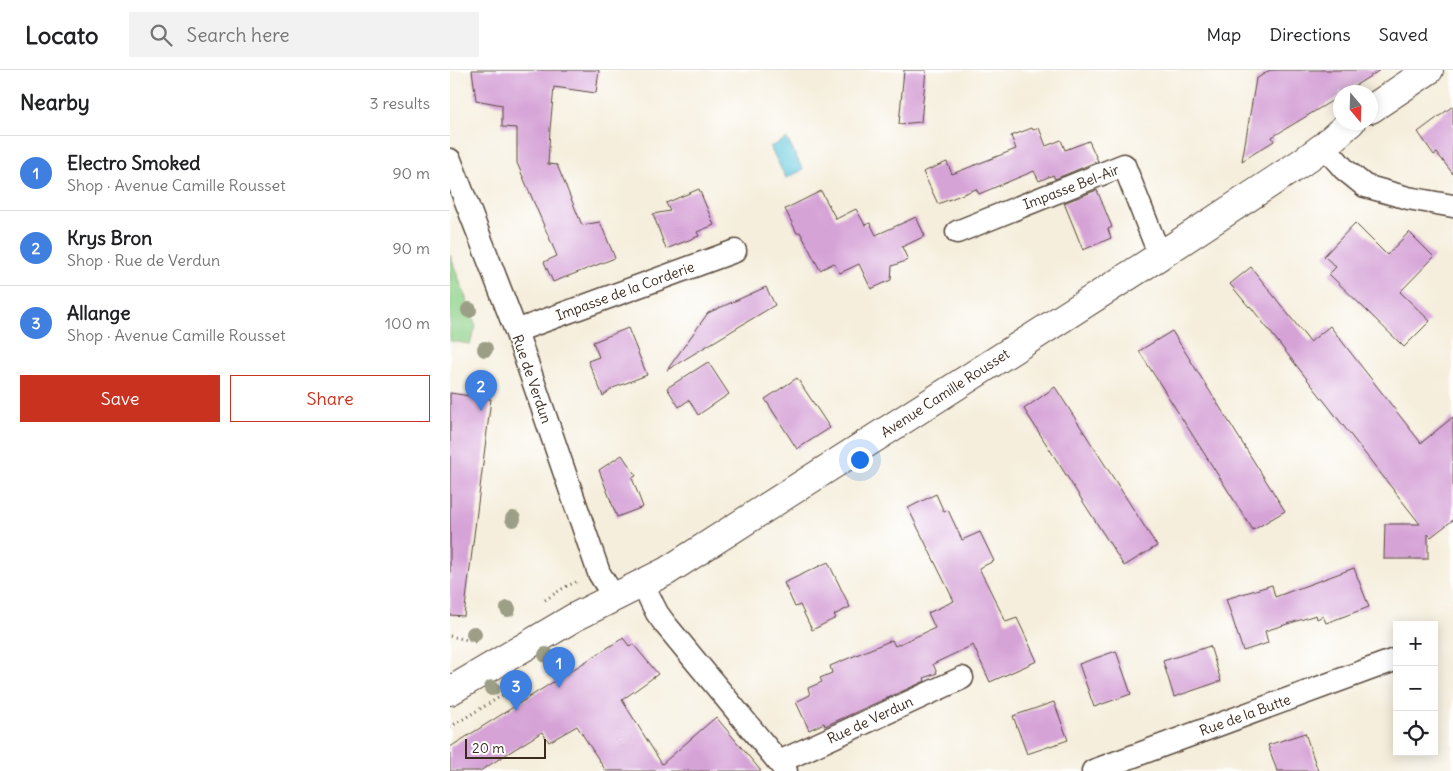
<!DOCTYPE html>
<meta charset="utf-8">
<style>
body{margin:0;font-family:Delius,sans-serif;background:#f2f2f2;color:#202124}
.controls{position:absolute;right:15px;bottom:15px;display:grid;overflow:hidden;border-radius:0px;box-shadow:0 2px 12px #0003}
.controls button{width:45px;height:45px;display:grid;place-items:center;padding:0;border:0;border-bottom:1px solid #e0e0e0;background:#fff;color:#202124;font:25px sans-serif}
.compass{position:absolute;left:883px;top:15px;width:45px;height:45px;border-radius:50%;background:#fff;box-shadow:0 2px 12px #0003;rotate:161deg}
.scale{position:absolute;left:15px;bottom:12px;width:81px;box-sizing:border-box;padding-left:5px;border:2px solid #3b2a1e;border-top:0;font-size:14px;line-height:18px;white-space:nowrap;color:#3b2a1e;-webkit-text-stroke:4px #fff;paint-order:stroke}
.you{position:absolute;left:409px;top:389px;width:18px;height:18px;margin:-12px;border:4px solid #fff;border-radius:50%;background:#1a73e8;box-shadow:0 0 0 8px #1a73e833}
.badge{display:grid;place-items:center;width:32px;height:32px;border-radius:50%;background:#c8321e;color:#fff;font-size:16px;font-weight:700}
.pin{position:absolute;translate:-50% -41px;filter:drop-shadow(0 1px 2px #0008)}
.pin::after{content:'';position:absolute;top:26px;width:18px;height:15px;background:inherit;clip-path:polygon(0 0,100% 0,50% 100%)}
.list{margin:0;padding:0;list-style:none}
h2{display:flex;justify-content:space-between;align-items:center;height:65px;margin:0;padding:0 20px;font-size:21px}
h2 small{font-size:16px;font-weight:400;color:#757577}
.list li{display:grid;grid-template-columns:32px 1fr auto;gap:15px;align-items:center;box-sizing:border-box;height:75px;padding:0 20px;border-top:1px solid #e0e0e0}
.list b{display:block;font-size:19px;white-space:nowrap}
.list p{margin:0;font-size:16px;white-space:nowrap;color:#757577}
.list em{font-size:16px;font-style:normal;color:#757577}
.actions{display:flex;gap:10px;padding:15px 20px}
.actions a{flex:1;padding:11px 0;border:1px solid #c8321e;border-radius:0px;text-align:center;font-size:18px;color:#c8321e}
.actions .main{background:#c8321e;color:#fff}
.icon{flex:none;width:28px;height:28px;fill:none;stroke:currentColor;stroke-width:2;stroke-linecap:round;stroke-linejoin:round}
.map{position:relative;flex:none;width:1003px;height:701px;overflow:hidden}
header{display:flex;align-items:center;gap:30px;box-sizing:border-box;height:70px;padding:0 25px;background:#fff;border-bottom:1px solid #e0e0e0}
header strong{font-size:24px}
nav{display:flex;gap:28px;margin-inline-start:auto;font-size:18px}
.search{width:350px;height:45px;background:#f2f2f2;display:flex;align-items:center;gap:12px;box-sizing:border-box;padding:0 18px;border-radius:0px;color:#757577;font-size:19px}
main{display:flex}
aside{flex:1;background:#fff}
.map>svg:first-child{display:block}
.green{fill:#8fd189;stroke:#657e54}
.water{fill:#5ec6da;stroke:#4c787c}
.building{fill:#d6a3d7}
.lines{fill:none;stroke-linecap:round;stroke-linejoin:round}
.minor-casing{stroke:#57473a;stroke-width:25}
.tertiary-casing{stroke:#57473a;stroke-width:30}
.path{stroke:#57473a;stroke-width:3;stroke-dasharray:1 4;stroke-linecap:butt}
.minor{stroke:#fff;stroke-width:22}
.tertiary{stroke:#fff;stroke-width:28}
.tree{fill:#9c9e85}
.labels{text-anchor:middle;stroke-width:4;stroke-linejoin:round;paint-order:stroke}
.street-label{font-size:14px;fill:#3b2a1e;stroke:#fff}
</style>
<header>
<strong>Locato</strong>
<div class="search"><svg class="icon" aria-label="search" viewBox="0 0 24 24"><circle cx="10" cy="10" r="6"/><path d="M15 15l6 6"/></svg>Search here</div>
<nav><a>Map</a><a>Directions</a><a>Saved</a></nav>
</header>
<main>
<aside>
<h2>Nearby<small>3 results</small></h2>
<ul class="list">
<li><span class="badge" style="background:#3f7fe0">1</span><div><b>Electro Smoked</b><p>Shop · Avenue Camille Rousset</p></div><em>90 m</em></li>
<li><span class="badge" style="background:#3f7fe0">2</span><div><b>Krys Bron</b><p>Shop · Rue de Verdun</p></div><em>90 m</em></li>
<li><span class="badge" style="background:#3f7fe0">3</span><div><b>Allange</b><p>Shop · Avenue Camille Rousset</p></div><em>100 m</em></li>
</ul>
<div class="actions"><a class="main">Save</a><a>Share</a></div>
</aside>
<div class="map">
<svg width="1003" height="701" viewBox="0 0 1003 701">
<rect width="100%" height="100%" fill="#fff"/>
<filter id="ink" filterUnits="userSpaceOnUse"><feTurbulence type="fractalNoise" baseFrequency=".02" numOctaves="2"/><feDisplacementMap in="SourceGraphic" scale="10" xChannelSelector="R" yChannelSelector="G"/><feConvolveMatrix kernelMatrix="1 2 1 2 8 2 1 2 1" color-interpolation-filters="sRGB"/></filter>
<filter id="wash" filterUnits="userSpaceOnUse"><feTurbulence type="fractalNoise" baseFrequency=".0096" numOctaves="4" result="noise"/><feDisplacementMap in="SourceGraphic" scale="20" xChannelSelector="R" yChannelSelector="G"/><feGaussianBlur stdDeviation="1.12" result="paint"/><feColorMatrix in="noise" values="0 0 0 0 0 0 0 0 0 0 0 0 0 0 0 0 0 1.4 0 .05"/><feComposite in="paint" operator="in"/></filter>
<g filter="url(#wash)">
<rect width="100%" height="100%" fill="#f5eedc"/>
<path class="green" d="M 0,185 L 26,256 L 20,274 L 0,271 Z"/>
<path class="water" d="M 337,69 L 353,100 L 336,108 L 320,77 Z"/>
<g id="blocks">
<path class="building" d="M 22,0 L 149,0 L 146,23 L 104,17 L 100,59 L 98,94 L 107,95 L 132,155 L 150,152 L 165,188 L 103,212 L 94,192 L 107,186 L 67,93 L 67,58 L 52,57 L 52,35 L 26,30 Z
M 454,0 L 476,0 L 471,52 L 449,54 Z
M 820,0 L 930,0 L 895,22 L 890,22 L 890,26 L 822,67 L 824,71 L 792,91 L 806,9 Z
M 1003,36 L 1003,104 L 987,83 L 984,85 L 968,62 Z
M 582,58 L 583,60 L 589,58 L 596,76 L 611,70 L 615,80 L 639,71 L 648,91 L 605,109 L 603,105 L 589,111 L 584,101 L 529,124 L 526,119 L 488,134 L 473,102 L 497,92 L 502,104 L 566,79 L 561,66 Z
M 249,119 L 264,155 L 247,162 L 249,166 L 216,179 L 203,144 L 220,141 L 216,133 Z
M 647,120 L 662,157 L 658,159 L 661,168 L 633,180 L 614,133 Z
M 371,121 L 386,149 L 406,139 L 415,155 L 420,153 L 426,165 L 466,147 L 475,166 L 452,177 L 458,190 L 442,196 L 441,210 L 421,219 L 409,194 L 390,203 L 384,193 L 370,200 L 350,162 L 347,163 L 335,139 Z
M 905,153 L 937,185 L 959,162 L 984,187 L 950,222 L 980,251 L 954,277 L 879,204 L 886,197 L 874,186 Z
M 801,197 L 860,272 L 880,256 L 971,373 L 1003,347 L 1003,450 L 981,467 L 978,464 L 978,489 L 934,489 L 935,454 L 970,454 L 800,236 L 799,237 L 780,214 Z
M 316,217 L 325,235 L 217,300 L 258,243 Z
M 178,258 L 197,305 L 163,318 L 153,326 L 138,291 L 149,287 L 143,272 Z
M 722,261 L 835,441 L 803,460 L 689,281 Z
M 258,292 L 279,324 L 248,345 L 239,330 L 229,337 L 217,318 Z
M 347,308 L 380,358 L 347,379 L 315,329 Z
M 605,317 L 707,476 L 674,496 L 574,339 Z
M 0,323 L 41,329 L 14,546 L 0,545 Z
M 172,385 L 186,406 L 182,408 L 193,437 L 167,447 L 149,400 Z
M 486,424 L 494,442 L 498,440 L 512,470 L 530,462 L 544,491 L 529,498 L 556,552 L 567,548 L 587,591 L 540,612 L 523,575 L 483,594 L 487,603 L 474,608 L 475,611 L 375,656 L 374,653 L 359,660 L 346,632 L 360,625 L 358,618 L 372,612 L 370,608 L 382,603 L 380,596 L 442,570 L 445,576 L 485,558 L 478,543 L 504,531 L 458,438 Z
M 378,492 L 400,537 L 384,545 L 386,548 L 362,560 L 350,535 L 345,537 L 334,513 Z
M 904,498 L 919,537 L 876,553 L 873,546 L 867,549 L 866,545 L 815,561 L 818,573 L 793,581 L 776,529 L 822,515 L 825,527 Z
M 173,568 L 180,577 L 183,574 L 208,604 L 172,630 L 212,694 L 266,647 L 311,701 L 156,701 L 127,656 L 99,672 L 92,662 L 30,701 L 0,701 L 0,677 Z
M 760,576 L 771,611 L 724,627 L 713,591 Z
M 666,581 L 681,624 L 644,637 L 629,594 Z
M 604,632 L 618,670 L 577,684 L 563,646 Z
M 855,663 L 868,701 L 827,701 L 818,675 Z"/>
</g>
</g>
<g filter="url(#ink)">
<use href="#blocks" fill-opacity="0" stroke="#57473a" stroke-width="1"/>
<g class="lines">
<defs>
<path id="minor" d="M 874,76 L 894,99 L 915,116 L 958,128 L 1003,136
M 0,90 L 66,261 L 149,503 L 164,527
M 507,162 L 674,95 L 704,171 L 711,185
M 66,261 L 285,181
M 192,513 L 207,543 L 215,554 L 336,701
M 329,692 L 512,608
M 643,701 L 947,589"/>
<path id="tertiary" d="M 921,39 L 979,0
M 0,621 L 125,547 L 217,501 L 711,185 L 851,93 L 874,76 L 901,52"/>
</defs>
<use href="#minor" class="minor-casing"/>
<use href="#tertiary" class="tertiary-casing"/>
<path class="path" d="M 95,530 L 115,517 L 126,512
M 0,566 L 26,572
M 0,657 L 68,616"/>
<use href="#minor" class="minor"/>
<use href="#tertiary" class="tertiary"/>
</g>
<g class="tree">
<circle cx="19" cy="240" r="8"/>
<circle cx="35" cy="279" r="8"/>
<circle cx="63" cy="449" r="8"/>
<circle cx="58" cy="539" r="8"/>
<circle cx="24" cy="564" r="8"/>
<circle cx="96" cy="585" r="8"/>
<circle cx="42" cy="618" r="8"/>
</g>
</g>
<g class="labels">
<g class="street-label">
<text transform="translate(621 117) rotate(-21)" y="5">Impasse Bel-Air</text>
<text transform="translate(175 221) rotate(-20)" y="5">Impasse de la Corderie</text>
<text transform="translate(82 309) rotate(71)" y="5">Rue de Verdun</text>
<text transform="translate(495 323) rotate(-33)" y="5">Avenue Camille Rousset</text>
<text transform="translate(795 645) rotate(-20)" y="5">Rue de la Butte</text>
<text transform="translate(420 650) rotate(-25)" y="5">Rue de Verdun</text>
</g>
</g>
</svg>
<div class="controls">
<button>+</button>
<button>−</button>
<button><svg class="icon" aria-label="locate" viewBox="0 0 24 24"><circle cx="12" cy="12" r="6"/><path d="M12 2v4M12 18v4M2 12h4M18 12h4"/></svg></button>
</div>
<svg class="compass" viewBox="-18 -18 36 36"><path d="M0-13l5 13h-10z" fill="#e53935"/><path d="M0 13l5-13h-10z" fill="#757577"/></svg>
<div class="scale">20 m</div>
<div class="you"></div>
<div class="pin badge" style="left:109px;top:618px;background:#3f7fe0">1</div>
<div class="pin badge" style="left:31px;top:341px;background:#3f7fe0">2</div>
<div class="pin badge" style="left:66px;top:641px;background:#3f7fe0">3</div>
</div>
</main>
